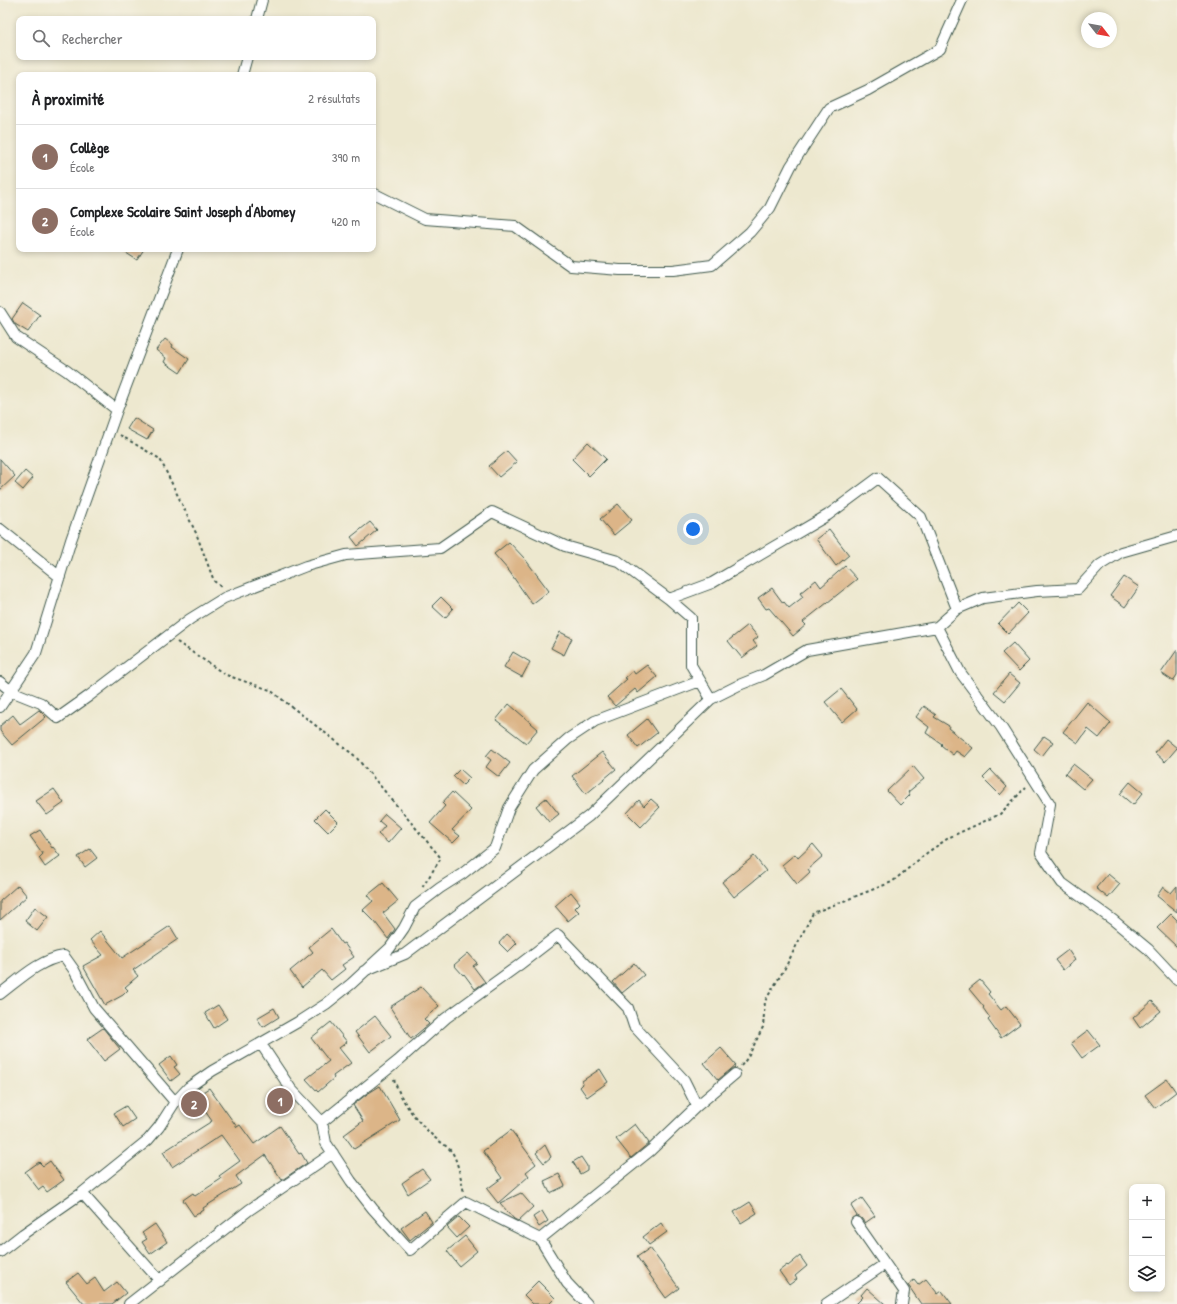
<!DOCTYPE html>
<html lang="fr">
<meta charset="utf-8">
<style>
body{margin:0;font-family:"Patrick Hand",sans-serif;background:#f6f6f6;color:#202124}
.controls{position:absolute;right:12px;bottom:12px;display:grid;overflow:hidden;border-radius:8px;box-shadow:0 2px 6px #0003}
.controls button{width:36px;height:36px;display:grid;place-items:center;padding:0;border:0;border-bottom:1px solid #e0e0e0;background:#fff;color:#202124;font:20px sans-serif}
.compass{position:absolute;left:1081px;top:12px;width:36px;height:36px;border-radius:50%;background:#fff;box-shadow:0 2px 6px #0003;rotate:121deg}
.you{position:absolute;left:693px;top:529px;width:14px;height:14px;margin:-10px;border:3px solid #fff;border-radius:50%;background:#1a73e8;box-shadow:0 0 0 6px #1a73e833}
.badge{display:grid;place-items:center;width:26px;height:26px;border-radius:50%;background:#b5179e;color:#fff;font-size:13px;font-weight:700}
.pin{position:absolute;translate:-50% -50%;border:2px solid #fff;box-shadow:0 1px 4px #0006}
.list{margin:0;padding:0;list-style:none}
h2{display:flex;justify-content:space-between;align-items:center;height:52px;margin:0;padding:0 16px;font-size:17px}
h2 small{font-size:13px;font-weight:400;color:#757577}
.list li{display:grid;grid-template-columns:26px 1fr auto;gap:12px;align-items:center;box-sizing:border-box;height:64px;padding:0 16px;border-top:1px solid #e0e0e0}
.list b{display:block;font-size:15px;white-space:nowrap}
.list p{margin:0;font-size:13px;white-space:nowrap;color:#757577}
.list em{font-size:13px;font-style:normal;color:#757577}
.icon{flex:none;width:22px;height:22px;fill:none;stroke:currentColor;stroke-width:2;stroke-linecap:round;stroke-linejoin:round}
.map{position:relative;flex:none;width:1177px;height:1304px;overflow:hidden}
.search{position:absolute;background:#fff;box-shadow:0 2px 6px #0003;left:16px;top:16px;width:360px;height:44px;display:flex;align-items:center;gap:10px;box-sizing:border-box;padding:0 14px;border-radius:8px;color:#757577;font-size:15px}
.panel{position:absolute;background:#fff;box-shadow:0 2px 6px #0003;left:16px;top:72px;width:360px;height:180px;border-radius:8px}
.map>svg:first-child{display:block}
.building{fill:#dcb588}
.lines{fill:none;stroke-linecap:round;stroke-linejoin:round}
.minor-casing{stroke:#3e574b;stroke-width:12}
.path{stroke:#3e574b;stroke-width:2;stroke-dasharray:3 3;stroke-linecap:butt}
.minor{stroke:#fff;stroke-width:10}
</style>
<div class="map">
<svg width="1177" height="1304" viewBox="0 0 1177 1304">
<rect width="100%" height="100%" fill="#f7f3e8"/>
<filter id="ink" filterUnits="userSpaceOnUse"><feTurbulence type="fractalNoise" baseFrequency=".025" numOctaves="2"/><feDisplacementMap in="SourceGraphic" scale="8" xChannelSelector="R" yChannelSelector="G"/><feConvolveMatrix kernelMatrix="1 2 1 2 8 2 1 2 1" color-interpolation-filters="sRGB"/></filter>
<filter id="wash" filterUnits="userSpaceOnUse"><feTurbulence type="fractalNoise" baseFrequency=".012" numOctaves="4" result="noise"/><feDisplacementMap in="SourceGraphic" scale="16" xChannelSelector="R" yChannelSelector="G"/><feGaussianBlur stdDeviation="0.9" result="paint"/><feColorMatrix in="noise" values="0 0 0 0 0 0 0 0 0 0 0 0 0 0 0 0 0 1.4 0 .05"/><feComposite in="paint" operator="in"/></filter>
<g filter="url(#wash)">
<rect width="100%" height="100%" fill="#ede8cf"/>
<g id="blocks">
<path class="building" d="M 120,249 L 144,249 L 137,260 Z
M 23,303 L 40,315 L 28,332 L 15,324 L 12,319 Z
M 165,339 L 173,345 L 172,347 L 189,359 L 180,373 L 164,362 L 166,358 L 156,350 Z
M 134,418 L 153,430 L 147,440 L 127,429 Z
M 588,442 L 606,459 L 589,476 L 572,459 Z
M 507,451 L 517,462 L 499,477 L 489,466 Z
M 0,459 L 15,476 L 0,490 Z
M 25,471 L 33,478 L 23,490 L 15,483 Z
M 618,504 L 632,520 L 614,535 L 600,519 Z
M 370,522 L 377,530 L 358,546 L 351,537 Z
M 829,529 L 849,555 L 836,566 L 816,539 Z
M 509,542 L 525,559 L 549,591 L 532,604 L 509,571 L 494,554 Z
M 845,566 L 857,579 L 803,622 L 806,625 L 793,636 L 769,608 L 766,609 L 758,598 L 772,588 L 783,603 L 784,602 L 789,608 L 803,597 L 800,593 L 816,580 L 821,587 Z
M 1124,577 L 1139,587 L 1125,607 L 1110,596 Z
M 441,597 L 453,609 L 445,618 L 432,606 Z
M 1018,603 L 1028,613 L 1008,634 L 998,624 Z
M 748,625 L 758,637 L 753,641 L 757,646 L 742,658 L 728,641 Z
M 560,632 L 572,638 L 564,655 L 551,648 Z
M 1013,643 L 1029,661 L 1019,671 L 1002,653 Z
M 1177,650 L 1177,675 L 1173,681 L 1161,673 Z
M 513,652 L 530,662 L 522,677 L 504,667 Z
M 647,665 L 657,677 L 638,693 L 635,689 L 615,706 L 607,697 L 627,679 L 625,678 L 633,671 L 635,674 Z
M 1009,674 L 1020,683 L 1005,701 L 994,692 Z
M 841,689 L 857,709 L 842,722 L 825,702 Z
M 1087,702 L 1111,723 L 1099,738 L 1088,729 L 1078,743 L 1063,732 Z
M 509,704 L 538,729 L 526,743 L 496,720 Z
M 924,706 L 936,715 L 934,717 L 949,726 L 948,728 L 973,748 L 965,757 L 956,751 L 953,755 L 941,745 L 942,744 L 926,733 L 929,727 L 916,717 Z
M 39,710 L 46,717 L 12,745 L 0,731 L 0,726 L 13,715 L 20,724 Z
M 647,719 L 657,733 L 638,748 L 628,735 Z
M 1044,736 L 1053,742 L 1042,756 L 1034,749 Z
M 1166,739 L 1177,748 L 1165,762 L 1155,753 Z
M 492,749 L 510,763 L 499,777 L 486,767 L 491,760 L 486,756 Z
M 602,752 L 616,769 L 586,794 L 572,776 Z
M 1073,764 L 1092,779 L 1083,789 L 1065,774 Z
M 913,766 L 924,779 L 908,792 L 910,795 L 900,805 L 887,791 Z
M 460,769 L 470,778 L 463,785 L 453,776 Z
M 991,770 L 1007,787 L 1000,795 L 983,778 Z
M 1130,782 L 1143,793 L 1133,805 L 1120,794 Z
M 54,789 L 64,803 L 47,815 L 36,801 Z
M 452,792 L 471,810 L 452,830 L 460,836 L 453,843 L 430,823 L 445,806 L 442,803 Z
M 546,798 L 559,814 L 549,822 L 536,806 Z
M 651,799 L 660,807 L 641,827 L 627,813 L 639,800 L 644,806 Z
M 325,809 L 338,822 L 328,832 L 315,819 Z
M 385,814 L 401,828 L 388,843 L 378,834 L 385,826 L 379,821 Z
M 40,830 L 52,848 L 53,847 L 60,856 L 45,867 L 39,858 L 43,854 L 30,836 Z
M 813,844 L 823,856 L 808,869 L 810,872 L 797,884 L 782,865 L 795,854 L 798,858 Z
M 90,849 L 97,858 L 85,867 L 78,857 Z
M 754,856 L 766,871 L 734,897 L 722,882 Z
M 1108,874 L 1120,884 L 1108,898 L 1096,888 Z
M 383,883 L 398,901 L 383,913 L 395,929 L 388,939 L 375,922 L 363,910 L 373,901 L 368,895 Z
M 18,885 L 27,896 L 0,920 L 0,901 Z
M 1177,886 L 1177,912 L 1157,896 L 1163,887 L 1171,893 Z
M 571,892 L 580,903 L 575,908 L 579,912 L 568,921 L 555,906 Z
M 35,907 L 48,917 L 37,931 L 25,921 Z
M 1171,914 L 1177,920 L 1177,947 L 1157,928 Z
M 170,926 L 178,939 L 133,970 L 138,976 L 125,987 L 128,990 L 123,995 L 105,1005 L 83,966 L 103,955 L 90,940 L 100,931 L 122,958 Z
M 331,929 L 342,944 L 344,943 L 354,957 L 342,965 L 345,969 L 331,980 L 322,970 L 302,987 L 290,971 L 313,952 L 309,947 Z
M 507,934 L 517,943 L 508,952 L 499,943 Z
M 1068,950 L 1075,960 L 1063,970 L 1055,960 Z
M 468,953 L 477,963 L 473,966 L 485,982 L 475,989 L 464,974 L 463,975 L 454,965 Z
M 634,963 L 644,975 L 622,993 L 613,982 Z
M 980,980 L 990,992 L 988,994 L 1001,1010 L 1006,1006 L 1020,1024 L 1001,1038 L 988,1020 L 990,1018 L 983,1008 L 984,1007 L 969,989 Z
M 421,987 L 439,1006 L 424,1019 L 429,1024 L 411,1039 L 390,1007 Z
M 1152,1001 L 1161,1011 L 1140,1028 L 1133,1018 Z
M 218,1005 L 227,1019 L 214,1028 L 205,1013 Z
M 274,1008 L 279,1017 L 263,1027 L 257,1018 Z
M 375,1016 L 391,1036 L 370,1052 L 355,1032 Z
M 331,1022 L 347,1042 L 339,1048 L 351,1063 L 333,1076 L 334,1078 L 318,1092 L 306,1079 L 329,1061 L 311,1038 Z
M 103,1028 L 120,1049 L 104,1061 L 87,1039 Z
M 1088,1030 L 1100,1045 L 1082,1058 L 1071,1043 Z
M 721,1048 L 736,1065 L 718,1080 L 704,1063 Z
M 171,1056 L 177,1065 L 174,1067 L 180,1074 L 171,1081 L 159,1065 Z
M 600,1069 L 608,1082 L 587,1097 L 580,1087 L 583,1084 L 582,1081 Z
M 1167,1079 L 1176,1092 L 1155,1108 L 1145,1095 Z
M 380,1086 L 400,1120 L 354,1149 L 344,1135 L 363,1121 L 353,1105 L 367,1094 Z
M 209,1088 L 237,1127 L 240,1125 L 254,1144 L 280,1126 L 299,1154 L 301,1153 L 307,1163 L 282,1180 L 265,1155 L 236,1176 L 241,1184 L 203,1208 L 204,1210 L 194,1216 L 183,1200 L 193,1193 L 195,1196 L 221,1179 L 219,1176 L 240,1161 L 221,1135 L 172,1167 L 163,1152 L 212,1121 L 195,1097 Z
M 126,1106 L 135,1119 L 123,1127 L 114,1113 Z
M 635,1124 L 649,1143 L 631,1158 L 616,1139 Z
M 511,1130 L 536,1164 L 526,1172 L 529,1176 L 498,1203 L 487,1189 L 502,1178 L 483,1151 Z
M 545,1145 L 551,1157 L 544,1163 L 536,1153 Z
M 581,1157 L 587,1166 L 587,1170 L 580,1174 L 573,1162 Z
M 50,1161 L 64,1180 L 47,1192 L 43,1187 L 39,1190 L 25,1172 L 39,1162 L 43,1166 Z
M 422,1169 L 430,1179 L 408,1194 L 402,1183 Z
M 559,1174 L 565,1186 L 550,1193 L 544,1181 Z
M 521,1193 L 533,1207 L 518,1221 L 514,1219 L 500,1203 Z
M 862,1198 L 875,1216 L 865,1223 L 861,1218 L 857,1216 L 851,1206 Z
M 750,1202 L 757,1213 L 741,1223 L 734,1212 Z
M 425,1211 L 432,1222 L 410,1240 L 401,1228 Z
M 542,1211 L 548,1221 L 539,1227 L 533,1217 Z
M 459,1217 L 469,1227 L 457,1238 L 447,1227 Z
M 661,1223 L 667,1232 L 649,1245 L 643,1237 Z
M 155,1224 L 167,1242 L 150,1254 L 142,1242 L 147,1239 L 142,1233 Z
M 465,1236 L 477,1251 L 459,1266 L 447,1251 Z
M 650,1248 L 679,1288 L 666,1298 L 637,1257 Z
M 800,1256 L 807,1266 L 795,1276 L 797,1279 L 789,1285 L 779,1271 L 787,1265 L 788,1266 Z
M 78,1273 L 87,1284 L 95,1278 L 104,1292 L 117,1282 L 126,1293 L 112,1304 L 84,1304 L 66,1282 Z
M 926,1279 L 938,1294 L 942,1291 L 952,1304 L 921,1304 L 908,1285 L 914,1280 L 918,1285 Z
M 538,1281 L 555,1298 L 549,1304 L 533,1304 L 524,1295 Z
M 867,1288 L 885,1304 L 856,1304 L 863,1297 L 861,1295 Z"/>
</g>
</g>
<g filter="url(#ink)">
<use href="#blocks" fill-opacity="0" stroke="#3e574b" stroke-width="1"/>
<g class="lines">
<defs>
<path id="minor" d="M 257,19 L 262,0
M 242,75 L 247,57
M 373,193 L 425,219 L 515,226 L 571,266 L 620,270 L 673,270 L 712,265 L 750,232 L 770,208 L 791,166 L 829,108 L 868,90 L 940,49 L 962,0
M 0,312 L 16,337 L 67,371 L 117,410
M 0,529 L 60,577
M 669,599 L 691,618 L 691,665 L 711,699
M 937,627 L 960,672 L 1001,727 L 1050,804 L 1041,853 L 1062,883 L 1113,920 L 1148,949 L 1177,980
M 0,682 L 11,691 L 41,703 L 58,718 L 89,696 L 190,619 L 224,598 L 306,566 L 346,555 L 440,548 L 492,512 L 565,546 L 618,561 L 669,599 L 712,583 L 828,515 L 878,478 L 921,517 L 957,609
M 0,707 L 36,653 L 71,540 L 117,410 L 178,249
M 364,971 L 405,954 L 589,816 L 711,699 L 739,685 L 764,675 L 807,650 L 937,627 L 957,609 L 983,598 L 1037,591 L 1078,589 L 1100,565 L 1121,552 L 1177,536
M 0,994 C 20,979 39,960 64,956 L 74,970 L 94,1008 L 175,1102
M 261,1044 L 291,1089 L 322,1122 L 326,1143 L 351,1181 L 373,1209 L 410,1250 L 466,1202 L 540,1239 L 567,1283 L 587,1304
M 322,1122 L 398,1061 L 446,1018 L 519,965 L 558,935 L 628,1008 L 634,1026 L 684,1080 L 697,1106
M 82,1193 L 160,1281
M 856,1222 L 904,1291 L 902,1304
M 540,1239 L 651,1150 L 697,1106 L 735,1074
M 0,1252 L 23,1234 L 82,1193 L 148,1140 L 159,1127 L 175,1102 L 189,1087 L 212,1071 L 298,1022 L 326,1004 L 351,984 L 390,948 L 404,928 L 415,907 L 440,888 L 462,874 L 495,848 L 509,808 L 533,770 L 568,739 L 595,721 L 700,681
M 129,1304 L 249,1210 L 333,1153
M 826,1304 L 885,1264"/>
</defs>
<use href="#minor" class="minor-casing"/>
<path class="path" d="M 120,435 L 160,459 L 196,533 L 214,581 L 221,587
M 177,642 L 226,675 L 270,690 L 355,756 L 441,858 L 422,888
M 741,1066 L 748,1057 L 763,1027 L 765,1001 L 785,968 L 813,913 L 892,882 L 928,852 L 950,837 L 1000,814 L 1026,787
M 394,1079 C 400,1100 416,1120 432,1135 C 438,1141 446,1145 451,1151 C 457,1157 462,1183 464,1193"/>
<use href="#minor" class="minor"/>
</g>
</g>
</svg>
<div class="controls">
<button>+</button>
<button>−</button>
<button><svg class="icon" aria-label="layers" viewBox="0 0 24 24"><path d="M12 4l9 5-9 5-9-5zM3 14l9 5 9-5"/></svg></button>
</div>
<svg class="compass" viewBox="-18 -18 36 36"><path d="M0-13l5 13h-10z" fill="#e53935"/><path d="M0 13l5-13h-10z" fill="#757577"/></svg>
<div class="you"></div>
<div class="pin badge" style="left:280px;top:1101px;background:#8d6e63">1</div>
<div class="pin badge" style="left:194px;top:1104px;background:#8d6e63">2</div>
<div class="search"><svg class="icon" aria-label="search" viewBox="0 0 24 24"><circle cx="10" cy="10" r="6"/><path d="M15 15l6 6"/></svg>Rechercher</div>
<section class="panel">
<h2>À proximité<small>2 résultats</small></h2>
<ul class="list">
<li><span class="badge" style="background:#8d6e63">1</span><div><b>Collège</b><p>École</p></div><em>390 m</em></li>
<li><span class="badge" style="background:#8d6e63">2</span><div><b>Complexe Scolaire Saint Joseph d'Abomey</b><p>École</p></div><em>420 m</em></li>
</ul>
</section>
</div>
